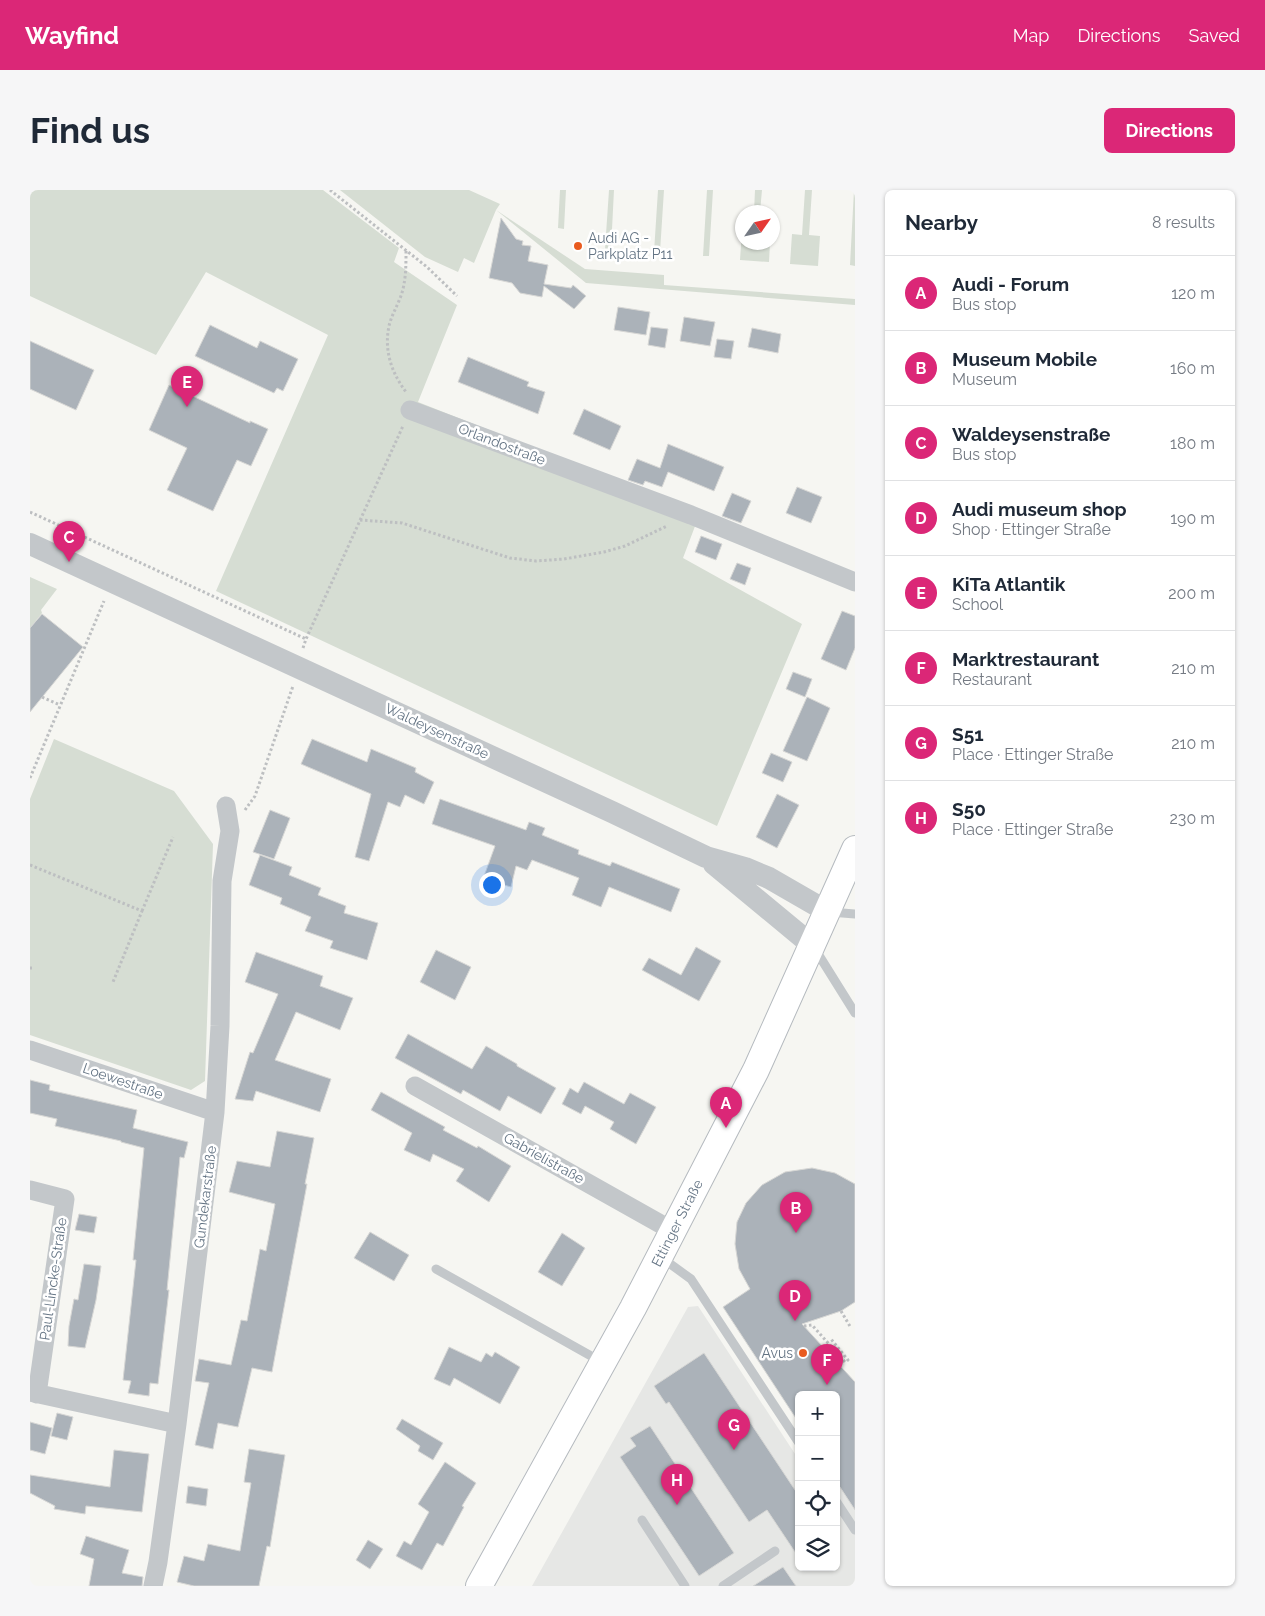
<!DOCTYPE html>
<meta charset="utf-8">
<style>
body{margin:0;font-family:Raleway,sans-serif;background:#f6f6f7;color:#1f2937}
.controls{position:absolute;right:15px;bottom:15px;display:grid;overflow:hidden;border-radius:8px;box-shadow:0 1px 4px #0004}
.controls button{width:45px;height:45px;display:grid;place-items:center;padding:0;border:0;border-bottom:1px solid #e0e1e3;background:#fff;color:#1f2937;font:25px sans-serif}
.compass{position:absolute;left:705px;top:15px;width:45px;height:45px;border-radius:50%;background:#fff;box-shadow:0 1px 4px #0004;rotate:56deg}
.you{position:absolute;left:461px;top:694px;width:18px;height:18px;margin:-12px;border:4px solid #fff;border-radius:50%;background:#1a73e8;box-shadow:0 0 0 8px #1a73e833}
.badge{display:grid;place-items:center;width:32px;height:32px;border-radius:50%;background:#db2777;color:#fff;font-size:16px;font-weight:700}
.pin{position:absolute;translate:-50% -41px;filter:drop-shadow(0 1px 2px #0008)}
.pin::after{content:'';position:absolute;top:26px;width:18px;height:15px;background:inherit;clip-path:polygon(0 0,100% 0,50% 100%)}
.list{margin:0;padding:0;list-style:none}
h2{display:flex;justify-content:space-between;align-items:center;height:65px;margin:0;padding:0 20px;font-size:21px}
h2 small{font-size:16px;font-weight:400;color:#747a83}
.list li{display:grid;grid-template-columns:32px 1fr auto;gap:15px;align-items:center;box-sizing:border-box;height:75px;padding:0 20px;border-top:1px solid #e0e1e3}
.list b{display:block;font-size:19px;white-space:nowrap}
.list p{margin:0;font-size:16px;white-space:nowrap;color:#747a83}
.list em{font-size:16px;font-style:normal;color:#747a83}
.icon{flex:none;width:28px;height:28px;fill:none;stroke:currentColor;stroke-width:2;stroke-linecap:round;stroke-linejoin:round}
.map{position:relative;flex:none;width:825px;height:1396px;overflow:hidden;border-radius:8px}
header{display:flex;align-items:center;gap:30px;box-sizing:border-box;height:70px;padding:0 25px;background:#db2777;color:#fff}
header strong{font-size:24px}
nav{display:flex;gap:28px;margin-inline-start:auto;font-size:18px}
.intro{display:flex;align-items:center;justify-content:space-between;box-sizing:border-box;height:120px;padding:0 30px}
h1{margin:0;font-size:35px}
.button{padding:12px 22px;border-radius:8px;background:#db2777;color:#fff;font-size:18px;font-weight:700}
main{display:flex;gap:30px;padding:0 30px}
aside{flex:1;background:#fff;border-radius:8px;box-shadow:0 1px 4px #0004}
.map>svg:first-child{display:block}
.built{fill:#e6e7e5}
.green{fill:#d6ddd3}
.building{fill:#abb2b9;stroke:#d7d7d5}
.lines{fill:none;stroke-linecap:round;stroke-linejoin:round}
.secondary-casing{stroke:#b5babf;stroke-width:28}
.path{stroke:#bdbfc1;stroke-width:3;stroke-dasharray:2.5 2.5;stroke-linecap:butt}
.service{stroke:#c3c7ca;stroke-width:9}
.minor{stroke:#c3c7ca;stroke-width:19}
.tertiary{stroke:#c3c7ca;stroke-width:22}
.secondary{stroke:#fff;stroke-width:26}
.poi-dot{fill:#e95b1f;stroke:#fff;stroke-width:2}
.labels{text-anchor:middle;stroke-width:5;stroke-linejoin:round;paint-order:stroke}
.poi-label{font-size:14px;fill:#647484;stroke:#fff;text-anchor:start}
.street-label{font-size:14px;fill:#647484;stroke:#fff}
</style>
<header>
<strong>Wayfind</strong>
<nav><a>Map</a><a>Directions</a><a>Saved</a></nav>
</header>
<div class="intro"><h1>Find us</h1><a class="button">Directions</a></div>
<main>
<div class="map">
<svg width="825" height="1396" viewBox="0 0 825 1396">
<rect width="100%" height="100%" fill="#f6f6f2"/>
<path class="built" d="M 668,1116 L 769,1270 L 769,1377 L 806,1377 L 806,1291 L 825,1319 L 825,1396 L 502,1396 L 658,1117 Z"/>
<path class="green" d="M 0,0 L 293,0 L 369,58 L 364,72 L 427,115 L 388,212 L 670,323 L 653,368 L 772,434 L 687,636 L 186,401 L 298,145 L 176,82 L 126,165 L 0,106 Z
M 310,0 L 439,0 L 470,14 L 466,20 L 555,79 L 634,85 L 634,95 L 825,109 L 825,115 L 556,93 L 466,20 L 444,73 L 434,68 L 428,82 L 395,67 Z
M 530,0 L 536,0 L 534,39 L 528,38 Z
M 579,0 L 584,0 L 581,59 L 575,59 Z
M 628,0 L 634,0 L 630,62 L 624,62 Z
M 677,0 L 683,0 L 679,66 L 673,66 Z
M 725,0 L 732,0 L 730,22 L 724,22 Z
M 775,0 L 782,0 L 779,45 L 790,46 L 788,76 L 760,74 L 762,44 L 772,45 Z
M 824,0 L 825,0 L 825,76 L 820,75 Z
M 712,40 L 712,52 L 740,53 L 739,72 L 710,70 Z
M 0,387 L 27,399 L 11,420 L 12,423 L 0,438 Z
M 24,549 L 144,601 L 183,654 L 175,891 L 161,900 L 0,845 L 0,609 Z"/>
<path class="building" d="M 471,28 L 486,49 L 493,51 L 492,55 L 501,56 L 498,71 L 518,75 L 514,94 L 541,98 L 543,95 L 556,106 L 544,119 L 514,96 L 512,107 L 490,103 L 482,93 L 459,88 Z
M 588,117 L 620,122 L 616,145 L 584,140 Z
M 654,127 L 685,132 L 680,156 L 650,151 Z
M 180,135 L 227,158 L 230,151 L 268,169 L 253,201 L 247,198 L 244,203 L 165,166 Z
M 621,137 L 638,139 L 635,158 L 618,155 Z
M 722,138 L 751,144 L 748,163 L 718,157 Z
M 687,149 L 704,151 L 701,169 L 684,167 Z
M 0,151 L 64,180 L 46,220 L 0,199 Z
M 438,167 L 499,192 L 497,196 L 515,202 L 508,224 L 428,192 Z
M 139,195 L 220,233 L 220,231 L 238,239 L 221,276 L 207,270 L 183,321 L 137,300 L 157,258 L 119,240 Z
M 554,219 L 591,236 L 580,260 L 543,244 Z
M 638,254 L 694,277 L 684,301 L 638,282 L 632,297 L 615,291 L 613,295 L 598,290 L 607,269 L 630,278 Z
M 767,297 L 792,307 L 781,333 L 756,323 Z
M 702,303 L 721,311 L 711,333 L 692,326 Z
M 671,346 L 692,354 L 686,370 L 665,362 Z
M 707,373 L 721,378 L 715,395 L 700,389 Z
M 812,421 L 825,426 L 825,458 L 816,480 L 791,469 Z
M 12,424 L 53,457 L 0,522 L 0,438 Z
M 763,482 L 782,489 L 775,507 L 756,499 Z
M 777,507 L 800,518 L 777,571 L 753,561 Z
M 282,549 L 337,572 L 341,559 L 386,578 L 385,582 L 404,592 L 394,614 L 375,605 L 370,617 L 358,612 L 339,671 L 325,667 L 341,604 L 271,574 Z
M 741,563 L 762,572 L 753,592 L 732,583 Z
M 747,604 L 769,615 L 747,658 L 726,647 Z
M 410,609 L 496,640 L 499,632 L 515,638 L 512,645 L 549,660 L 548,664 L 580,676 L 582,672 L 650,699 L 641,722 L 579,697 L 571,717 L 542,705 L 549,688 L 502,670 L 497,680 L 486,676 L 481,697 L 453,689 L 465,656 L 402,634 Z
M 240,620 L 260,628 L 244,669 L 223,662 Z
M 230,665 L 262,677 L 259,685 L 291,698 L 288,705 L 316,716 L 314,723 L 348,733 L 337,770 L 300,758 L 303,751 L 275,741 L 281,727 L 250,714 L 252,708 L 219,695 Z
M 666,757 L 691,771 L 669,811 L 612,780 L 619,768 L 651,785 Z
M 406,760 L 441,777 L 425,810 L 390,792 Z
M 226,762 L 293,786 L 290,796 L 323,808 L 310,840 L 266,822 L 245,870 L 301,889 L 290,922 L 226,901 L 223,911 L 205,909 L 220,862 L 223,863 L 248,804 L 215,792 Z
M 378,844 L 442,879 L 456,856 L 487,874 L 487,876 L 526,898 L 511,924 L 478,906 L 470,921 L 433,900 L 431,904 L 365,868 Z
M 0,890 L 20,895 L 19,900 L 107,920 L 103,938 L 158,952 L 154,968 L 150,967 L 137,1100 L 139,1100 L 128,1194 L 120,1193 L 119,1206 L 98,1203 L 101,1191 L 93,1190 L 106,1070 L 103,1070 L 114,958 L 91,952 L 91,951 L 25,936 L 27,929 L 0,923 Z
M 554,892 L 594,914 L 600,903 L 626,917 L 606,954 L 580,939 L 584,932 L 555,916 L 551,924 L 532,914 L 540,898 L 548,903 Z
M 351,902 L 415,937 L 413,940 L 447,958 L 448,956 L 481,976 L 459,1012 L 426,991 L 434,979 L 403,964 L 400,972 L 374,960 L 382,943 L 341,920 Z
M 247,941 L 284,948 L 275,994 L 277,994 L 242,1182 L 222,1178 L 208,1237 L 188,1233 L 183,1259 L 165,1255 L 179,1193 L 165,1191 L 169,1169 L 201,1175 L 211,1130 L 217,1131 L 230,1059 L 236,1061 L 245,1014 L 199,1002 L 207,971 L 240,977 Z
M 782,978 L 805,983 L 825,994 L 825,1112 L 811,1121 L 772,1134 L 825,1192 L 825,1320 L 806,1291 L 806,1205 L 769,1205 L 769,1233 L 693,1117 L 720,1099 L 709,1079 L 705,1054 L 707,1032 L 716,1013 L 732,995 L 755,982 Z
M 49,1024 L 67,1027 L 64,1043 L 45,1040 Z
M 340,1042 L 379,1065 L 364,1091 L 324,1068 Z
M 532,1043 L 555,1058 L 532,1096 L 508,1082 Z
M 54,1074 L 71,1076 L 66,1110 L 55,1158 L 38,1156 L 39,1136 L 44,1109 L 48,1110 Z
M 419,1157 L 451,1172 L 456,1163 L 462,1167 L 465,1162 L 490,1177 L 470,1214 L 424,1188 L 420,1196 L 404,1189 Z
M 674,1163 L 769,1306 L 769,1368 L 737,1320 L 719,1332 L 639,1212 L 636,1214 L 624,1196 Z
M 27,1223 L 43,1227 L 37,1250 L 21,1246 Z
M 372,1229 L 413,1253 L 403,1270 L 388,1261 L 390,1256 L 366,1239 Z
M 0,1232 L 22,1238 L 15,1264 L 0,1260 Z
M 620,1236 L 704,1363 L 669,1386 L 590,1267 L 606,1256 L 600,1248 Z
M 219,1259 L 255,1265 L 240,1357 L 237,1356 L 229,1396 L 164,1396 L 147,1392 L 154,1366 L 174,1371 L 178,1354 L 210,1361 L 221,1293 L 214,1292 Z
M 84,1260 L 119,1264 L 112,1322 L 56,1316 L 55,1324 L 24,1319 L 25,1316 L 0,1303 L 0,1285 L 80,1297 Z
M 415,1272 L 446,1293 L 432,1316 L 434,1317 L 413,1356 L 407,1353 L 392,1380 L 366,1366 L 374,1351 L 381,1355 L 399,1322 L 388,1314 Z
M 158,1296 L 178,1299 L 176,1316 L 156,1313 Z
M 56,1346 L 99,1360 L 92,1383 L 113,1387 L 112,1396 L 59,1396 L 64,1369 L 50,1364 Z
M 338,1350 L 353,1359 L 340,1379 L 326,1370 Z
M 753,1377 L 766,1396 L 723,1396 Z"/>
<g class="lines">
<defs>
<path id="secondary" d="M 449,1396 L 603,1118 L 726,880 L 825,659"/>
</defs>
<use href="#secondary" class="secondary-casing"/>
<path class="path" d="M 300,0 L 397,77 L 427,106
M 376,61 C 376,74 376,86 373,99 C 370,112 362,123 359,136 C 354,160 361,182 376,202
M 0,322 L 276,449
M 330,330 L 372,333 L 480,368 L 506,371 L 534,369 L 574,362 L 595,356 L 637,336
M 273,458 L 276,449 L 373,236
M 12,507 L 30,515
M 0,588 L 74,411
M 215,620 L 225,606 L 263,496
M 0,675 L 112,721 L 83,792
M 112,721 L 143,647
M 0,778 L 2,778
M 811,1121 L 821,1138
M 774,1136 L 782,1135 L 815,1172 L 818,1170 L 801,1149"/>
<path class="service" d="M 800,722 L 825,724
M 785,759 L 825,823
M 632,1068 L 661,1089 L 769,1253
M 406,1079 L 570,1171
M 806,1311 L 825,1340
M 612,1330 L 655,1396
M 693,1396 L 745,1361"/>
<path class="minor" d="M 380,220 L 661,325 L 825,392
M 0,860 L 185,922
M 385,896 L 643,1041
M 0,1000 L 35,1009 L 7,1204
M 0,1202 L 147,1234
M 123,1396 L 128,1372 L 147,1234 L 185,922 L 190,836 L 192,691 L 200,641 L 196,616"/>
<path class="tertiary" d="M 0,354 L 582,622 L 676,667 L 715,678 L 739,688 L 798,722
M 684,674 L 783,756"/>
<use href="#secondary" class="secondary"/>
</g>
<g class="poi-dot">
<circle cx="548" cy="56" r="5"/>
<circle cx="773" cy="1163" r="5"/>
</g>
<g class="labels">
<g class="poi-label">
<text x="558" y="53">Audi AG -<tspan x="558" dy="16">Parkplatz P11</tspan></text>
<text x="763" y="1168" text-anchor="end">Avus</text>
</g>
<g class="street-label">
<text transform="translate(472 254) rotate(21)" y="5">Orlandostraße</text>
<text transform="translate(407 541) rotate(25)" y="5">Waldeysenstraße</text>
<text transform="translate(93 891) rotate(19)" y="5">Loewestraße</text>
<text transform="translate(514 968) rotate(29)" y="5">Gabrielistraße</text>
<text transform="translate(175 1007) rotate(-83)" y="5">Gundekarstraße</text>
<text transform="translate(647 1033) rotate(-63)" y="5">Ettinger Straße</text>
<text transform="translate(23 1089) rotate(-82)" y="5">Paul-Lincke-Straße</text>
</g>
</g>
</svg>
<div class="controls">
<button>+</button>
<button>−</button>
<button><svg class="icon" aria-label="locate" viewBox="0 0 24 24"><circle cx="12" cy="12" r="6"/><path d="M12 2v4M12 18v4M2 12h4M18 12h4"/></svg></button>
<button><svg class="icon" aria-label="layers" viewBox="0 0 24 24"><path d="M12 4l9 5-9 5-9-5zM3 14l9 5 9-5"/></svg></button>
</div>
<svg class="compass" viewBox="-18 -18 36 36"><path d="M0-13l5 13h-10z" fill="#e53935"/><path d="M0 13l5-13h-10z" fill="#747a83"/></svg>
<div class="you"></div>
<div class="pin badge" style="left:696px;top:938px">A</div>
<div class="pin badge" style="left:766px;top:1043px">B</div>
<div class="pin badge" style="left:39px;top:372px">C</div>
<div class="pin badge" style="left:765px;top:1131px">D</div>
<div class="pin badge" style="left:157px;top:217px">E</div>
<div class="pin badge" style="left:797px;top:1195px">F</div>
<div class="pin badge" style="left:704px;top:1260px">G</div>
<div class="pin badge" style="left:647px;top:1315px">H</div>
</div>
<aside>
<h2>Nearby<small>8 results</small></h2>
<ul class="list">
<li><span class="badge">A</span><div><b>Audi - Forum</b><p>Bus stop</p></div><em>120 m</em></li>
<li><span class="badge">B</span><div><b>Museum Mobile</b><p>Museum</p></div><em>160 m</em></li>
<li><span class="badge">C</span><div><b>Waldeysenstraße</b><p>Bus stop</p></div><em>180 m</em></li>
<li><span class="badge">D</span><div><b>Audi museum shop</b><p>Shop · Ettinger Straße</p></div><em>190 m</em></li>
<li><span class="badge">E</span><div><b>KiTa Atlantik</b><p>School</p></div><em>200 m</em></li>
<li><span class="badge">F</span><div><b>Marktrestaurant</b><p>Restaurant</p></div><em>210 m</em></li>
<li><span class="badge">G</span><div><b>S51</b><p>Place · Ettinger Straße</p></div><em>210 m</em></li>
<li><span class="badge">H</span><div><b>S50</b><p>Place · Ettinger Straße</p></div><em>230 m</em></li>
</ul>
</aside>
</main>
